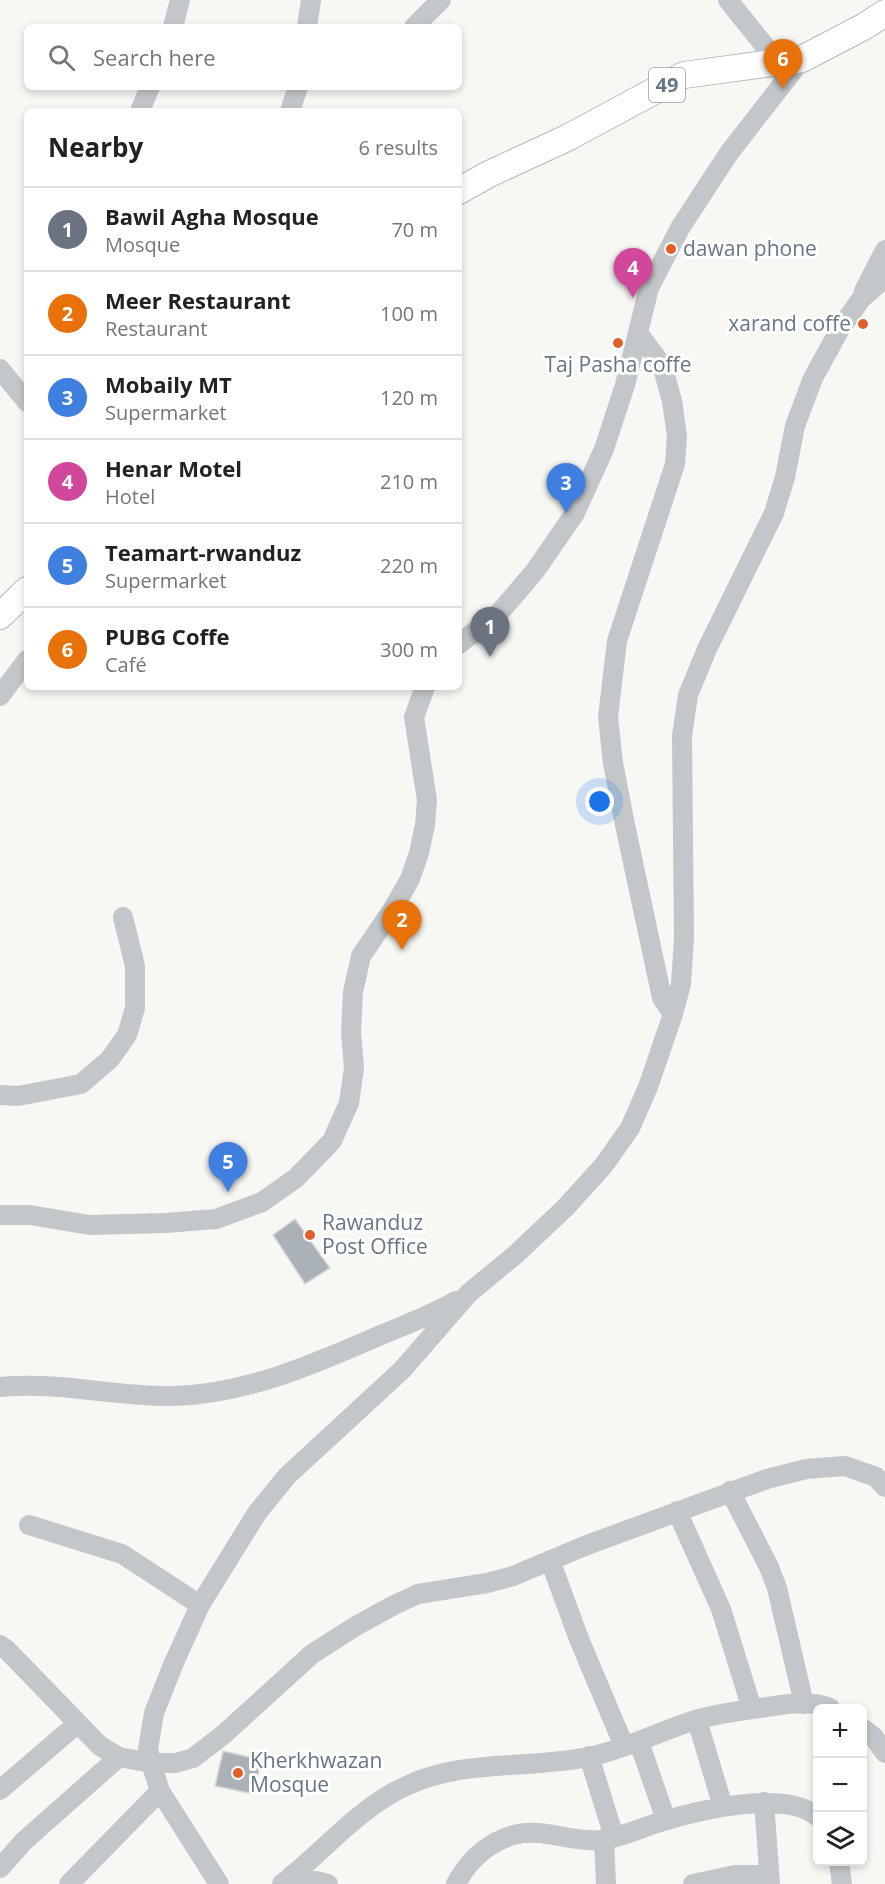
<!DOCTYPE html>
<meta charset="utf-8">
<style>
body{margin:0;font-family:"Open Sans",sans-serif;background:#f2f2f2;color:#222}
.controls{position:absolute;right:18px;bottom:18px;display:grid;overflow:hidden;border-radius:9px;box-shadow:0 3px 9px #0003}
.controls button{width:54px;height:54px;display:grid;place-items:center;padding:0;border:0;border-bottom:2px solid #e0e0e0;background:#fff;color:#222;font:30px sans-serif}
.you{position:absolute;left:600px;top:802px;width:21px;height:21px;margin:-15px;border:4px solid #fff;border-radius:50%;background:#1a73e8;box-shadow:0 0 0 9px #1a73e833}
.badge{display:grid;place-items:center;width:39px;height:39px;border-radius:50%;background:#e15f2b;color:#fff;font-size:20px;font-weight:700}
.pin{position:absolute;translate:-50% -50px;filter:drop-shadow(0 2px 3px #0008)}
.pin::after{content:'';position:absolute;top:32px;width:21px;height:18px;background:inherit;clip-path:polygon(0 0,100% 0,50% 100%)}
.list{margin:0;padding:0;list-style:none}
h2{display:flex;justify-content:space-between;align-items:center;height:78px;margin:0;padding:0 24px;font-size:26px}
h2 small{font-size:20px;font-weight:400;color:#767676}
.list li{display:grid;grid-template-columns:39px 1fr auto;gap:18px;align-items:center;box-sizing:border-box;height:84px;padding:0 24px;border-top:2px solid #e0e0e0}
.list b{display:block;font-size:22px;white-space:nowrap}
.list p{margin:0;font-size:20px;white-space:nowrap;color:#767676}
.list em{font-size:20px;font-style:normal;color:#767676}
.icon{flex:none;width:33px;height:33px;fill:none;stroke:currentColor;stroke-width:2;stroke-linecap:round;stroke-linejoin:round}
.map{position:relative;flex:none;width:885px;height:1884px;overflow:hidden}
.search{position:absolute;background:#fff;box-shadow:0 3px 9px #0003;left:24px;top:24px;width:438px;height:66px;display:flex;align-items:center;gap:15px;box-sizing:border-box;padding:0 21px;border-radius:9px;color:#767676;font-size:22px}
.panel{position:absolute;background:#fff;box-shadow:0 3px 9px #0003;left:24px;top:108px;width:438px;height:582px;border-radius:9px}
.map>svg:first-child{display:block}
.building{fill:#aab1b7;stroke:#d9d9d7;stroke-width:1.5}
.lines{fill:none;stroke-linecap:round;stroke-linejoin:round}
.major-casing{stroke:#b6babe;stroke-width:28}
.minor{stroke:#c3c7ca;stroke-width:20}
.major{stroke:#fff;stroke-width:26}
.poi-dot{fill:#e15f2b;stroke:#fff;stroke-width:2}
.labels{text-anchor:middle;stroke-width:6;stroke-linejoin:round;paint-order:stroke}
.shield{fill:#fff;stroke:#959faa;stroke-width:1.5}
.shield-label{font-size:20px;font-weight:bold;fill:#677685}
.poi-label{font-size:21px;fill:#677685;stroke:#fff;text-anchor:start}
</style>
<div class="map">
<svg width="885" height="1884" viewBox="0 0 885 1884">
<rect width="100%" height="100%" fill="#f7f7f4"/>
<path class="building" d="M 295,1219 L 330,1268 L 305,1284 L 273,1235 Z
M 223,1751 L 262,1760 L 253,1794 L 215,1786 Z"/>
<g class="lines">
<defs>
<path id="major" d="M 459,191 L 487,175 L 567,138 L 684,75 L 802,59 L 865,26 L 885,13
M 0,616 L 27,590"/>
</defs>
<use href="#major" class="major-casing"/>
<path class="minor" d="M 728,0 L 772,55 L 793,57
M 173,27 L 180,0
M 307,27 L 311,0
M 414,27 L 441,0
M 140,111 L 150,87
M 290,111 L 298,87
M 864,291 L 885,250
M 638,333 L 662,365 L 672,401 L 677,436 L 675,464 L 617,641 L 608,717 L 613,763 L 625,825 L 662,998 L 673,1014
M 0,369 L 27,402
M 459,644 L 500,612 L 535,571 L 575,513 L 604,449 L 625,385 L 649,288 L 680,228 L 729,153 L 802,59
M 0,696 L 27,660
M 0,1095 L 18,1096 L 81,1084 L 110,1059 L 127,1035 L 135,1008 L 135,966 L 123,917
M 0,1215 L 30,1215 L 89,1225 L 165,1223 L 216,1219 L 262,1202 L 296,1178 L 332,1141 L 349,1103 L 354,1068 L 351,1032 L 353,992 L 361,956 L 393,909 L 410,879 L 419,853 L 425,825 L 427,800 L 414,717 L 425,687
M 0,1387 C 58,1381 115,1397 173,1396 C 247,1394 314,1364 381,1335 C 407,1324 432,1315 456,1301
M 730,1491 L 769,1567 L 777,1588 L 804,1704
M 677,1511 L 721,1609 L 752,1709
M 29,1525 L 122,1554 L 200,1605
M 550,1560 L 579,1639 L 624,1746
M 0,1645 L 6,1649 L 100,1746 L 119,1757 L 151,1763 L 176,1763 L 193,1758 L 223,1735 L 312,1654 L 356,1626 L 394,1605 L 418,1594 L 487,1583 L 513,1576 L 587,1545 L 767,1479 L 806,1469 L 845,1466 L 876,1477 L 885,1487
M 697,1720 L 723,1807
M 862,1728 L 873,1736 L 885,1753
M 639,1742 L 666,1820
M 589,1756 L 614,1837
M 0,1790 L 78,1723
M 764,1802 L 770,1884
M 604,1840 L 606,1884
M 839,1862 L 842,1884
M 0,1868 L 24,1841 L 119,1757
M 292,1875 L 328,1884
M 69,1884 L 160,1791
M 219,1884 L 160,1791 L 151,1763 L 148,1749 L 154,1713 L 173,1665 L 200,1605 L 257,1513 L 287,1476 L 402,1370 L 469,1293 L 515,1255 L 565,1208 L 604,1165 L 630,1128 L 648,1087 L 673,1014 L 681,984 L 684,938 L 682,736 L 688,695 L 707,649 L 774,513 L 785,477 L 795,426 L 813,378 L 840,329 L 861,299 L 885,278
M 282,1884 C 323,1852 358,1808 406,1786 C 466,1758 531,1770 593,1756 C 627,1748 659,1732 692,1721 C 715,1714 742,1710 767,1707 C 788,1704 810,1700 830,1708
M 456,1884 C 467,1863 483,1847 505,1838 C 538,1824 567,1843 600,1840 C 617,1839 641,1828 657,1823 C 695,1811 785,1788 818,1817
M 693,1884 L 735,1875 L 769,1875"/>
<use href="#major" class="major"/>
</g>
<g class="poi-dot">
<circle cx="671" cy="249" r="6"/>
<circle cx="863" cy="324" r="6"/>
<circle cx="618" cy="343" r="6"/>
<circle cx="310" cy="1235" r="6"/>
<circle cx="238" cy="1773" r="6"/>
</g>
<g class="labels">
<rect class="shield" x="649" y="68" width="36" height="34" rx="4.5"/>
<g class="shield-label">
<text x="667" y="92">49</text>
</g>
<g class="poi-label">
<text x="683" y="256">dawan phone</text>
<text x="851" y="331" text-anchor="end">xarand coffe</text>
<text x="618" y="372" text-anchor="middle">Taj Pasha coffe</text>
<text x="322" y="1230">Rawanduz<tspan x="322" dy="24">Post Office</tspan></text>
<text x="250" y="1768">Kherkhwazan<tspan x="250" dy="24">Mosque</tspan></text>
</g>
</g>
</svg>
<div class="controls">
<button>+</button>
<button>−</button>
<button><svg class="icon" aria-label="layers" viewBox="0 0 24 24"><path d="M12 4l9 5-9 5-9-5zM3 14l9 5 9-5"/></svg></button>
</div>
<div class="you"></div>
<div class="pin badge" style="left:490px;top:657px;background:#6b7280">1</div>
<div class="pin badge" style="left:402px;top:950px;background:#e8710a">2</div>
<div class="pin badge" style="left:566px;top:513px;background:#3f7fe0">3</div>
<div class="pin badge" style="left:633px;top:298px;background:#d1479c">4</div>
<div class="pin badge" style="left:228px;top:1192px;background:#3f7fe0">5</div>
<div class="pin badge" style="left:783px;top:89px;background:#e8710a">6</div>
<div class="search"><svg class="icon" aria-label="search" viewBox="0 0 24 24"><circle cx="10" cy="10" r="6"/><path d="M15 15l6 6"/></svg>Search here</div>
<section class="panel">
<h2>Nearby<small>6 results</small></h2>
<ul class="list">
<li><span class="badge" style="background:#6b7280">1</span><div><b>Bawil Agha Mosque</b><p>Mosque</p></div><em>70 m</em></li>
<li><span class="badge" style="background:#e8710a">2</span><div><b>Meer Restaurant</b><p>Restaurant</p></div><em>100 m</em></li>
<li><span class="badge" style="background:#3f7fe0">3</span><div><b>Mobaily MT</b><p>Supermarket</p></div><em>120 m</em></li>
<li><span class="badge" style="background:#d1479c">4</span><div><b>Henar Motel</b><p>Hotel</p></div><em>210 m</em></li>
<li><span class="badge" style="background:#3f7fe0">5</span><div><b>Teamart-rwanduz</b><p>Supermarket</p></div><em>220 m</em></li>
<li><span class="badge" style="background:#e8710a">6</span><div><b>PUBG Coffe</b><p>Café</p></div><em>300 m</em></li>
</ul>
</section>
</div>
